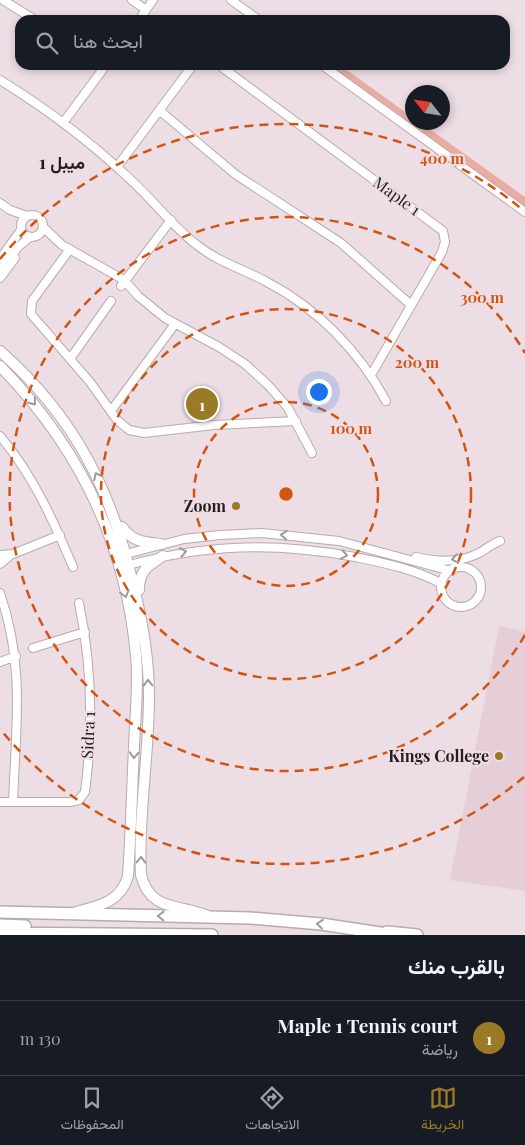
<!DOCTYPE html>
<html lang="ar">
<meta charset="utf-8">
<style>
body{margin:0;font-family:"Playfair Display",Vazirmatn,serif;background:#242831;color:#f1f3f6;direction:rtl}
.compass{position:absolute;left:405px;top:85px;width:45px;height:45px;border-radius:50%;background:#171b24;box-shadow:0 2px 8px #0003;rotate:300deg}
.you{position:absolute;left:318px;top:391px;width:18px;height:18px;margin:-12px;border:4px solid #fff;border-radius:50%;background:#1a73e8;box-shadow:0 0 0 8px #1a73e833}
.badge{display:grid;place-items:center;width:32px;height:32px;border-radius:50%;background:#9a7a24;color:#fff;font-size:16px;font-weight:700}
.pin{position:absolute;translate:-50% -50%;border:2px solid #fff;box-shadow:0 1px 5px #0006}
.list{margin:0;padding:0;list-style:none}
h2{display:flex;justify-content:space-between;align-items:center;height:65px;margin:0;padding:0 20px;font-size:21px}
h2 small{font-size:16px;font-weight:400;color:#9ea1a6}
.list li{display:grid;grid-template-columns:32px 1fr auto;gap:15px;align-items:center;box-sizing:border-box;height:75px;padding:0 20px;border-top:1px solid #363941}
.list b{display:block;font-size:19px;white-space:nowrap}
.list p{margin:0;font-size:16px;white-space:nowrap;color:#9ea1a6}
.list em{font-size:16px;font-style:normal;color:#9ea1a6}
.icon{flex:none;width:28px;height:28px;fill:none;stroke:currentColor;stroke-width:2;stroke-linecap:round;stroke-linejoin:round}
.map{position:relative;flex:none;width:525px;height:935px;overflow:hidden;direction:ltr}
.search{position:absolute;background:#171b24;box-shadow:0 2px 8px #0003;left:15px;right:15px;top:15px;height:55px;display:flex;align-items:center;gap:12px;box-sizing:border-box;padding:0 18px;border-radius:15px;color:#9ea1a6;font-size:19px}
.sheet{height:140px;background:#171b24}
nav{display:flex;justify-content:space-around;align-items:center;box-sizing:border-box;height:70px;border-top:1px solid #363941;background:#171b24;font-size:14px;color:#9ea1a6}
nav a{display:grid;justify-items:center;gap:2px}
nav .on{color:#9a7a24}
.map>svg:first-child{display:block}
.built{fill:#e6ced8}
.park{fill:#e8aca2}
.lines{fill:none;stroke-linecap:round;stroke-linejoin:round}
.street-casing{stroke:#b9aab0;stroke-width:10}
.secondary-casing{stroke:#b9aab0;stroke-width:12}
.primary-casing{stroke:#b9aab0;stroke-width:14}
.street{stroke:#fff;stroke-width:8}
.secondary{stroke:#fff;stroke-width:10}
.primary{stroke:#fff;stroke-width:11}
.oneway{stroke:#9c9a9b}
.ring{fill:none;stroke:#d4530e;stroke-width:2.5;stroke-dasharray:9 6}
.poi-dot{fill:#9a7a24;stroke:#eddde4;stroke-width:2}
.labels{text-anchor:middle;stroke-width:4.5;stroke-linejoin:round;paint-order:stroke}
.street-label{font-size:16px;fill:#241e21;stroke:#eddde4}
.poi-label{font-size:16px;font-weight:bold;fill:#241e21;stroke:#eddde4;text-anchor:end}
.neighbourhood-label{font-size:18px;font-weight:bold;fill:#241e21;stroke:#eddde4}
.centre{fill:#d4530e;stroke:#eddde4;stroke-width:2.5}
.ring-label{font-size:15px;text-anchor:middle;font-weight:bold;fill:#d4530e;stroke:#eddde4;stroke-width:4.5;stroke-linejoin:round;paint-order:stroke}
</style>
<div class="map">
<svg width="525" height="935" viewBox="0 0 525 935">
<rect width="100%" height="100%" fill="#eddde4"/>
<path class="built" d="M 499,626 L 525,632 L 525,891 L 450,880 Z"/>
<path class="park" d="M 317,65 L 340,65 L 412,117 L 412,122 L 421,123 L 525,197 L 525,215 Z"/>
<g class="lines">
<defs>
<path id="street" d="M 3,0 L 35,20
M 132,0 L 146,10
M 231,0 L 259,20
M 139,20 L 153,0
M 219,65 L 443,231 L 445,242 L 442,252 L 371,375
M 322,65 L 525,212
M 0,80 C 47,109 92,143 132,181 C 154,201 173,227 197,245 C 218,262 243,269 267,282 C 317,308 359,351 386,401
M 159,110 L 235,174 L 341,243 L 411,305
M 63,123 L 106,65
M 117,167 L 193,65
M 0,203 L 10,210 L 27,216
M21 226a11 11 0 1 1 22 0a11 11 0 1 1-22 0Z
M 43,227 L 62,245 L 124,280 L 138,296 L 165,318 L 219,347 L 245,364 L 268,385 L 288,408 L 312,453
M 70,249 L 32,301 L 31,314 L 90,382 L 117,420 L 129,430 L 144,433 L 214,425 L 296,421
M 0,259 L 21,230
M 0,271 L 18,247 L 30,237
M 0,278 L 15,258
M 121,286 L 171,220
M 70,359 L 111,301
M 111,411 L 175,324
M 0,436 C 33,475 53,520 73,567
M 0,555 L 13,554 L 60,535
M 122,555 L 184,539 L 220,535 L 262,533 L 339,541 L 451,571
M 416,557 C 437,562 460,563 479,553 C 486,549 492,544 500,541
M 0,564 L 11,555
M 125,566 C 205,544 273,542 355,557 C 384,563 415,569 442,584
M441 587a20 20 0 1 1 40 0a20 20 0 1 1-40 0Z
M 0,593 C 25,666 16,726 13,801
M 33,648 L 85,632
M 0,662 L 16,656
M 0,802 L 70,802 L 79,800 L 85,792 C 93,730 92,665 79,603"/>
<path id="secondary" d="M 0,351 C 75,417 112,491 134,588 C 143,624 149,659 149,696 C 149,756 138,816 141,875 C 150,912 180,904 208,916
M 0,366 C 78,446 126,543 136,656 C 139,686 135,717 134,747 C 132,790 131,833 128,876 C 121,902 99,906 76,912
M 122,527 C 133,542 143,542 161,544
M 139,590 C 139,571 147,566 163,556"/>
<path id="primary" d="M 0,912 L 250,918 L 321,924 L 393,935
M 0,925 L 25,926
M 387,932 L 417,935
M 0,933 L 212,935"/>
</defs>
<use href="#street" class="street-casing"/>
<use href="#secondary" class="secondary-casing"/>
<use href="#primary" class="primary-casing"/>
<use href="#street" class="street"/>
<use href="#secondary" class="secondary"/>
<use href="#primary" class="primary"/>
</g>
<defs><path id="oneway-chevron" d="M-2-3.5L2.5 0L-2 3.5" fill="none" stroke-width="1.6" stroke-linecap="round" stroke-linejoin="round" transform="scale(1.25)"/></defs>
<g class="oneway">
<use href="#oneway-chevron" transform="translate(33 402) rotate(51)"/>
<use href="#oneway-chevron" transform="translate(97 476) rotate(-117)"/>
<use href="#oneway-chevron" transform="translate(284 535) rotate(-176)"/>
<use href="#oneway-chevron" transform="translate(183 552) rotate(-11)"/>
<use href="#oneway-chevron" transform="translate(344 555) rotate(11)"/>
<use href="#oneway-chevron" transform="translate(455 559) rotate(172)"/>
<use href="#oneway-chevron" transform="translate(125 594) rotate(75)"/>
<use href="#oneway-chevron" transform="translate(148 683) rotate(-91)"/>
<use href="#oneway-chevron" transform="translate(134 755) rotate(93)"/>
<use href="#oneway-chevron" transform="translate(141 860) rotate(-88)"/>
<use href="#oneway-chevron" transform="translate(161 916) rotate(-179)"/>
<use href="#oneway-chevron" transform="translate(320 924) rotate(-174)"/>
</g>
<g class="ring">
<circle cx="286" cy="494" r="92"/>
<circle cx="286" cy="494" r="185"/>
<path d="M525 635A277 277 0 1 1 525 353"/>
<path d="M524 777A370 370 0 0 1 0 729M0 259A370 370 0 0 1 524 211"/>
</g>
<g class="poi-dot">
<circle cx="236" cy="506" r="5"/>
<circle cx="499" cy="756" r="5"/>
</g>
<g class="labels">
<g class="street-label">
<text transform="translate(397 196) rotate(36)" y="6">Maple 1</text>
<text transform="translate(88 735) rotate(-87)" y="6">Sidra 1</text>
</g>
<g class="poi-label">
<text x="226" y="512">Zoom</text>
<text x="489" y="762">Kings College</text>
</g>
<g class="neighbourhood-label">
<text x="62" y="169">ميبل 1</text>
</g>
</g>
<circle cx="286" cy="494" r="8" class="centre"/>
<g class="ring-label">
<text x="442" y="164">400 m</text>
<text x="482" y="303">300 m</text>
<text x="417" y="368">200 m</text>
<text x="351" y="434">100 m</text>
</g>
</svg>
<svg class="compass" viewBox="-18 -18 36 36"><path d="M0-13l5 13h-10z" fill="#e53935"/><path d="M0 13l5-13h-10z" fill="#9ea1a6"/></svg>
<div class="you"></div>
<div class="pin badge" style="left:202px;top:404px">1</div>
<div class="search"><svg class="icon" aria-label="search" viewBox="0 0 24 24"><circle cx="10" cy="10" r="6"/><path d="M15 15l6 6"/></svg>ابحث هنا</div>
</div>
<section class="sheet">
<h2>بالقرب منك<small></small></h2>
<ul class="list">
<li><span class="badge">1</span><div><b>Maple 1 Tennis court</b><p>رياضة</p></div><em>130 m</em></li>
</ul>
</section>
<nav>
<a class="on"><svg class="icon" aria-label="map" viewBox="0 0 24 24"><path d="M3 6l6-2 6 2 6-2v14l-6 2-6-2-6 2zM9 4v14M15 6v14"/></svg>الخريطة</a>
<a><svg class="icon" aria-label="directions" viewBox="0 0 24 24"><path d="M12 3l9 9-9 9-9-9zM9 14v-3h6M13 9l2 2-2 2"/></svg>الاتجاهات</a>
<a><svg class="icon" aria-label="saved" viewBox="0 0 24 24"><path d="M7 4h10v16l-5-4-5 4z"/></svg>المحفوظات</a>
</nav>
